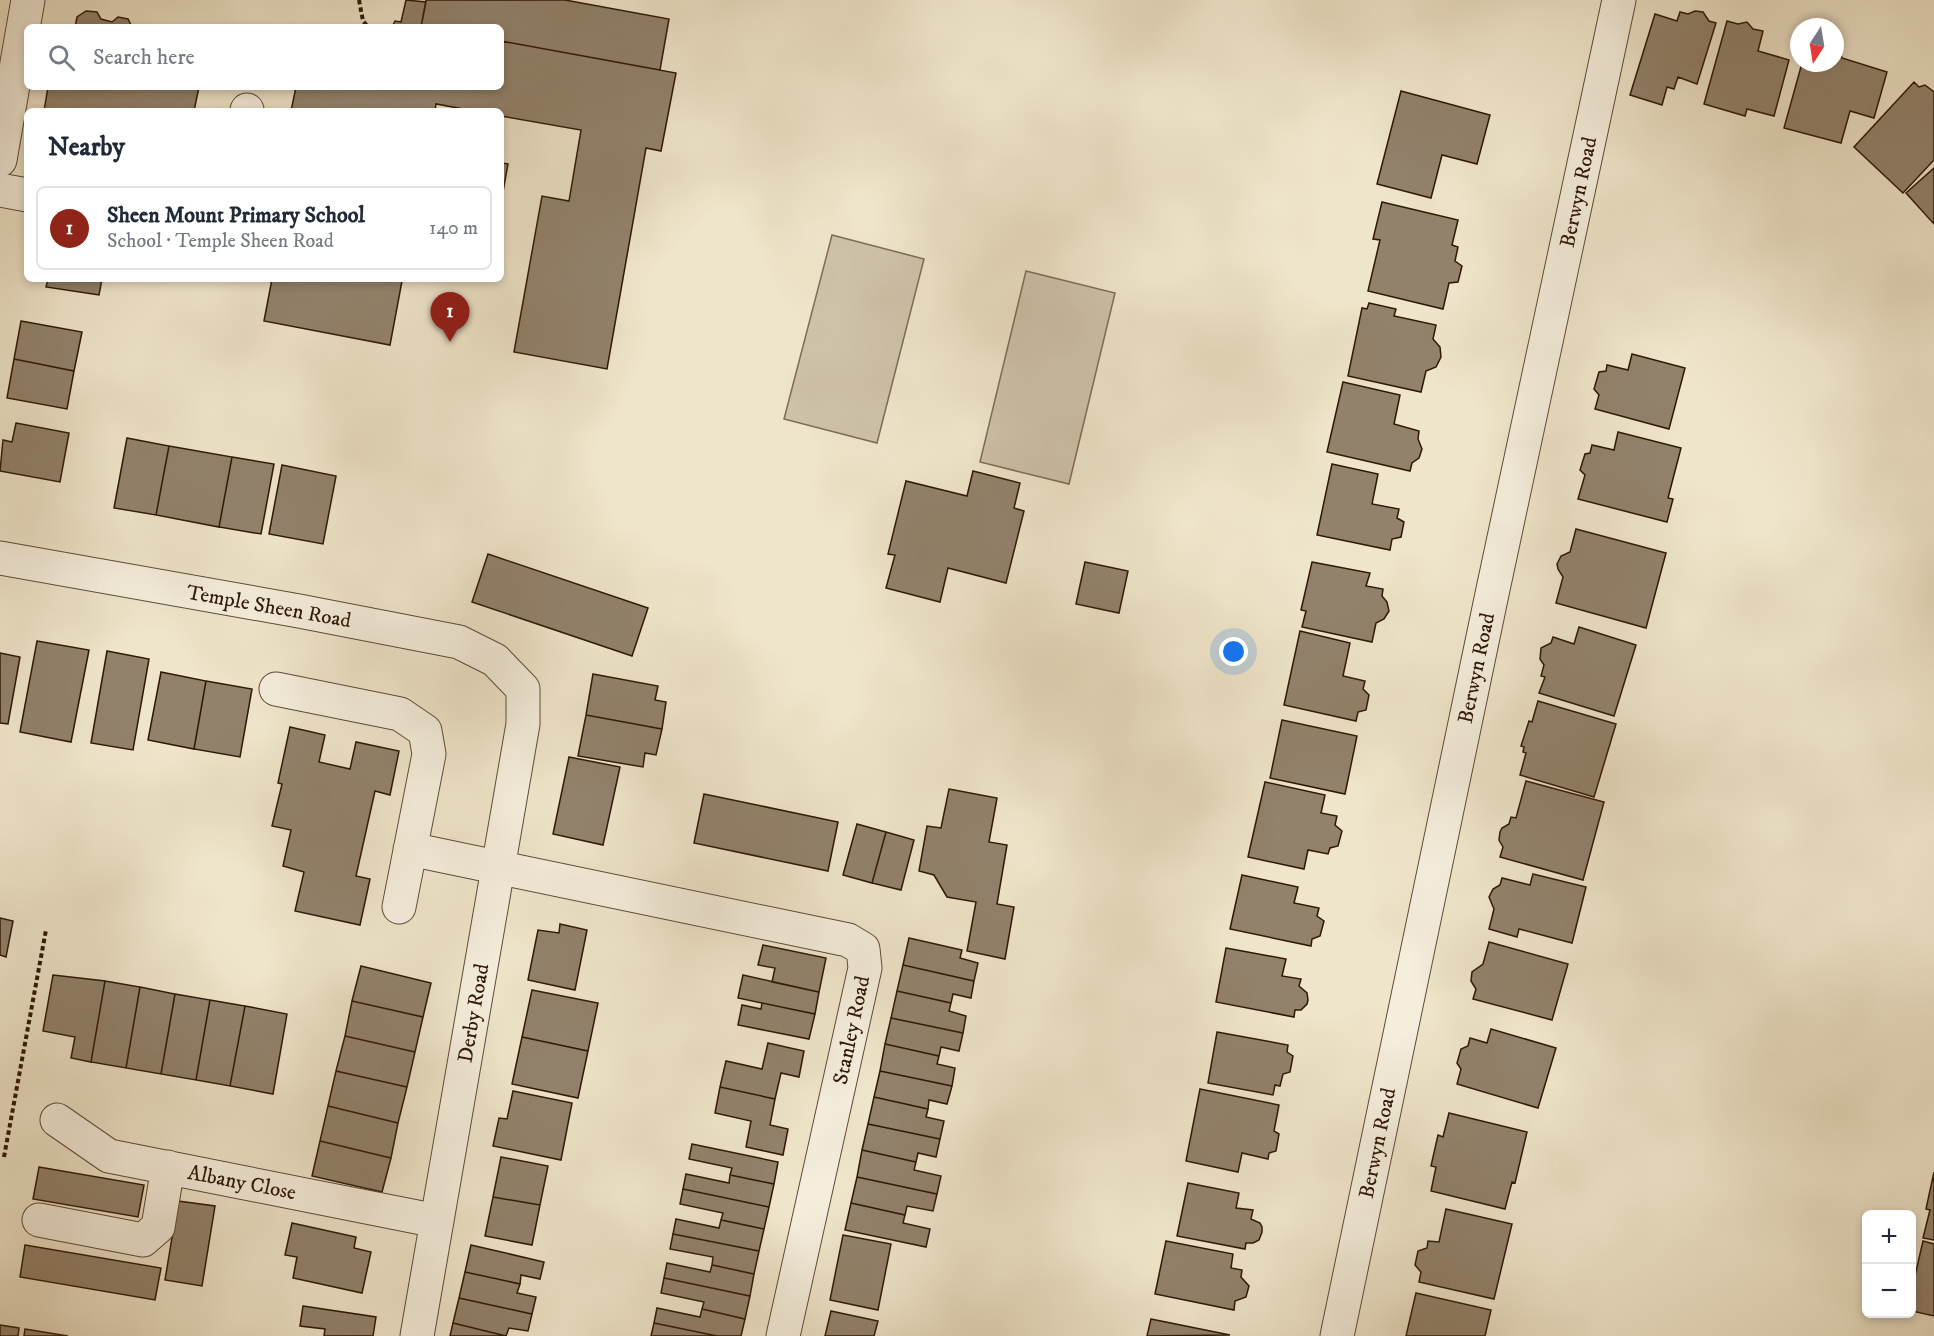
<!DOCTYPE html>
<meta charset="utf-8">
<style>
body{margin:0;font-family:"IM FELL DW Pica",serif;background:#f6f6f7;color:#1f2937}
.controls{position:absolute;right:18px;bottom:18px;display:grid;overflow:hidden;border-radius:9px;box-shadow:0 3px 9px #0003}
.controls button{width:54px;height:54px;display:grid;place-items:center;padding:0;border:0;border-bottom:2px solid #e0e1e3;background:#fff;color:#1f2937;font:30px sans-serif}
.compass{position:absolute;left:1790px;top:18px;width:54px;height:54px;border-radius:50%;background:#fff;box-shadow:0 3px 9px #0003;rotate:192deg}
.you{position:absolute;left:1234px;top:652px;width:21px;height:21px;margin:-15px;border:4px solid #fff;border-radius:50%;background:#1a73e8;box-shadow:0 0 0 9px #1a73e833}
.badge{display:grid;place-items:center;width:39px;height:39px;border-radius:50%;background:#8f2418;color:#fff;font-size:20px;font-weight:700}
.pin{position:absolute;translate:-50% -50px;filter:drop-shadow(0 2px 3px #0008)}
.pin::after{content:'';position:absolute;top:32px;width:21px;height:18px;background:inherit;clip-path:polygon(0 0,100% 0,50% 100%)}
.list{margin:0;padding:0;list-style:none}
h2{display:flex;justify-content:space-between;align-items:center;height:78px;margin:0;padding:0 24px;font-size:26px}
h2 small{font-size:20px;font-weight:400;color:#747a83}
.list li{display:grid;grid-template-columns:39px 1fr auto;gap:18px;align-items:center;box-sizing:border-box;height:84px;margin:0 12px 12px;padding:0 12px;border:2px solid #e0e1e3;border-radius:9px}
.list b{display:block;font-size:22px;white-space:nowrap}
.list p{margin:0;font-size:20px;white-space:nowrap;color:#747a83}
.list em{font-size:20px;font-style:normal;color:#747a83}
.icon{flex:none;width:33px;height:33px;fill:none;stroke:currentColor;stroke-width:2;stroke-linecap:round;stroke-linejoin:round}
.map{position:relative;flex:none;width:1934px;height:1336px;overflow:hidden}
.search{position:absolute;background:#fff;box-shadow:0 3px 9px #0003;left:24px;top:24px;width:480px;height:66px;display:flex;align-items:center;gap:15px;box-sizing:border-box;padding:0 21px;border-radius:9px;color:#747a83;font-size:22px}
.panel{position:absolute;background:#fff;box-shadow:0 3px 9px #0003;left:24px;top:108px;width:480px;height:174px;border-radius:9px}
.map>svg:first-child{display:block}
.green{fill:#cec2a9;stroke:#7e6c58;stroke-width:1.5}
.building{fill:#92826c;stroke:#2e1707;stroke-width:1.5}
.lines{fill:none;stroke-linecap:round;stroke-linejoin:round}
.minor-casing{stroke:#5e4a38;stroke-width:35}
.path{stroke:#2e1707;stroke-width:4;stroke-dasharray:4.5 3;stroke-linecap:butt}
.minor{stroke:#f5eedd;stroke-width:33}
.labels{text-anchor:middle;stroke-width:4.5;stroke-linejoin:round;paint-order:stroke}
.street-label{font-size:21px;fill:#2e1707;stroke:#f5eedd}
</style>
<div class="map">
<svg width="1934" height="1336" viewBox="0 0 1934 1336">
<rect width="100%" height="100%" fill="#efe5ca"/>
<filter id="stains"><feTurbulence type="fractalNoise" baseFrequency=".00333" numOctaves="4"/><feColorMatrix values="0 0 0 0 .2 0 0 0 0 .09 0 0 0 0 .02 0 0 0 .5 -.17"/></filter>
<radialGradient id="worn" r=".72"><stop offset=".6" stop-color="#630" stop-opacity="0"/><stop offset="1" stop-color="#630" stop-opacity=".3"/></radialGradient>
<path class="green" d="M 832,235 L 924,259 L 877,443 L 784,419 Z
M 1026,271 L 1115,293 L 1069,484 L 980,462 Z"/>
<path class="building" d="M 406,0 L 426,2 L 421,27 L 392,27 L 395,21 L 401,22 Z
M 426,0 L 565,0 L 669,19 L 660,70 L 501,41 L 501,27 L 421,27 Z
M 86,11 L 97,12 L 101,19 L 112,22 L 118,17 L 128,19 L 132,27 L 75,27 L 77,17 Z
M 1695,11 L 1703,12 L 1709,21 L 1716,23 L 1697,84 L 1678,77 L 1674,89 L 1667,87 L 1662,105 L 1630,95 L 1655,14 L 1677,21 L 1680,12 L 1688,14 Z
M 1727,21 L 1738,24 L 1747,22 L 1753,29 L 1763,31 L 1758,51 L 1789,60 L 1774,116 L 1747,109 L 1745,116 L 1704,104 Z
M 501,41 L 676,73 L 661,151 L 646,148 L 607,369 L 514,352 L 542,196 L 569,201 L 581,130 L 501,116 L 501,111 L 474,111 L 436,104 L 435,111 L 291,111 L 296,87 L 501,87 Z
M 1835,50 L 1840,52 L 1842,58 L 1887,72 L 1874,118 L 1850,111 L 1841,143 L 1784,128 L 1802,63 L 1835,63 Z
M 1914,82 L 1919,87 L 1925,85 L 1934,92 L 1934,160 L 1903,193 L 1854,147 Z
M 48,87 L 199,87 L 194,111 L 44,111 Z
M 1401,91 L 1490,115 L 1477,164 L 1442,155 L 1431,198 L 1377,184 Z
M 501,163 L 508,164 L 501,203 Z
M 1934,168 L 1934,224 L 1906,193 Z
M 1382,202 L 1458,220 L 1452,245 L 1458,247 L 1455,261 L 1462,266 L 1458,282 L 1449,283 L 1443,309 L 1368,291 L 1380,240 L 1373,239 Z
M 48,279 L 102,279 L 99,295 L 46,287 Z
M 272,279 L 391,279 L 402,281 L 390,345 L 264,321 Z
M 1369,303 L 1396,309 L 1394,316 L 1436,325 L 1433,339 L 1440,347 L 1441,357 L 1436,367 L 1426,371 L 1421,392 L 1348,376 L 1362,308 L 1367,309 Z
M 21,321 L 82,332 L 74,371 L 14,359 Z
M 1632,354 L 1685,368 L 1669,429 L 1595,409 L 1599,395 L 1594,389 L 1599,372 L 1606,371 L 1607,365 L 1628,370 Z
M 14,359 L 74,371 L 67,409 L 7,398 Z
M 1343,382 L 1400,395 L 1394,424 L 1419,431 L 1418,439 L 1422,449 L 1419,458 L 1412,463 L 1410,471 L 1327,452 Z
M 16,423 L 69,433 L 60,482 L 0,471 L 3,440 L 12,442 Z
M 1618,432 L 1681,448 L 1668,498 L 1673,499 L 1667,522 L 1578,499 L 1585,475 L 1580,470 L 1585,454 L 1590,453 L 1592,445 L 1614,450 Z
M 127,438 L 169,446 L 156,515 L 114,508 Z
M 169,446 L 232,457 L 219,527 L 156,515 Z
M 232,457 L 274,464 L 261,534 L 219,527 Z
M 1332,464 L 1378,474 L 1372,504 L 1399,509 L 1397,518 L 1404,522 L 1401,537 L 1392,539 L 1390,550 L 1317,535 Z
M 282,465 L 336,476 L 323,544 L 269,534 Z
M 973,471 L 1020,483 L 1014,508 L 1024,511 L 1006,583 L 948,568 L 940,602 L 886,588 L 895,555 L 888,554 L 906,481 L 967,496 Z
M 1576,529 L 1666,553 L 1646,628 L 1556,603 L 1563,577 L 1558,569 L 1557,564 L 1561,556 L 1570,552 Z
M 488,554 L 648,608 L 632,656 L 472,602 Z
M 1085,562 L 1128,571 L 1119,613 L 1076,604 Z
M 1312,562 L 1370,573 L 1366,586 L 1383,589 L 1382,596 L 1387,602 L 1389,611 L 1384,619 L 1376,623 L 1372,642 L 1302,627 L 1306,611 L 1301,610 Z
M 1579,627 L 1636,645 L 1614,716 L 1539,693 L 1545,677 L 1541,676 L 1544,665 L 1540,659 L 1541,648 L 1551,643 L 1553,637 L 1574,644 Z
M 1300,631 L 1350,643 L 1343,676 L 1365,681 L 1363,689 L 1369,695 L 1366,710 L 1358,712 L 1356,721 L 1284,705 Z
M 37,641 L 89,650 L 71,742 L 20,732 Z
M 107,651 L 149,659 L 133,750 L 91,743 Z
M 0,653 L 20,657 L 8,724 L 0,723 Z
M 161,672 L 206,681 L 194,749 L 148,740 Z
M 593,674 L 658,686 L 655,700 L 666,702 L 662,729 L 586,715 Z
M 206,681 L 252,689 L 240,757 L 194,749 Z
M 1538,701 L 1616,724 L 1594,797 L 1520,775 L 1526,753 L 1523,752 L 1524,747 L 1521,746 L 1529,721 L 1532,722 Z
M 586,715 L 662,729 L 656,755 L 645,753 L 643,767 L 578,756 Z
M 1282,720 L 1357,736 L 1345,794 L 1270,778 Z
M 290,727 L 325,735 L 319,762 L 350,769 L 356,742 L 399,751 L 390,795 L 375,791 L 356,876 L 370,879 L 360,925 L 295,911 L 304,872 L 283,866 L 291,830 L 272,826 L 282,784 L 278,783 Z
M 569,757 L 620,767 L 603,845 L 553,834 Z
M 1526,781 L 1604,802 L 1583,880 L 1500,857 L 1503,847 L 1499,840 L 1500,832 L 1502,828 L 1509,824 L 1511,817 L 1516,818 Z
M 1265,782 L 1325,795 L 1321,813 L 1337,816 L 1335,825 L 1342,831 L 1338,846 L 1330,848 L 1328,854 L 1308,850 L 1304,869 L 1248,857 Z
M 949,789 L 997,798 L 989,842 L 1007,845 L 997,904 L 1014,907 L 1005,959 L 967,951 L 976,902 L 947,897 L 934,875 L 919,871 L 927,826 L 941,828 Z
M 704,794 L 838,822 L 828,871 L 694,843 Z
M 857,824 L 886,832 L 872,883 L 843,875 Z
M 886,832 L 914,840 L 901,890 L 872,883 Z
M 1533,874 L 1586,887 L 1572,943 L 1519,929 L 1517,937 L 1489,929 L 1494,909 L 1489,897 L 1493,889 L 1500,885 L 1502,878 L 1530,885 Z
M 1242,875 L 1298,887 L 1294,903 L 1319,908 L 1317,916 L 1324,921 L 1320,936 L 1312,939 L 1311,946 L 1230,929 Z
M 0,918 L 13,921 L 6,957 L 0,955 Z
M 560,924 L 587,930 L 575,990 L 528,980 L 538,930 L 559,933 Z
M 909,938 L 962,950 L 960,958 L 978,963 L 974,981 L 903,965 Z
M 1489,942 L 1568,964 L 1552,1020 L 1473,999 L 1476,989 L 1471,981 L 1472,972 L 1483,964 Z
M 763,945 L 826,958 L 819,992 L 772,982 L 775,968 L 758,965 Z
M 1226,948 L 1286,959 L 1282,976 L 1301,979 L 1299,986 L 1307,993 L 1308,1000 L 1307,1004 L 1301,1010 L 1295,1010 L 1294,1017 L 1216,1002 Z
M 903,965 L 974,981 L 971,998 L 953,994 L 951,1003 L 897,991 Z
M 361,966 L 431,983 L 423,1017 L 352,1001 Z
M 53,975 L 105,981 L 91,1062 L 71,1058 L 75,1037 L 43,1031 Z
M 743,975 L 819,992 L 815,1014 L 738,998 Z
M 105,981 L 140,987 L 126,1068 L 91,1062 Z
M 140,987 L 175,994 L 161,1074 L 126,1068 Z
M 532,990 L 598,1003 L 588,1051 L 522,1037 Z
M 897,991 L 951,1003 L 949,1011 L 966,1016 L 963,1033 L 891,1018 Z
M 175,994 L 210,1000 L 196,1080 L 161,1074 Z
M 210,1000 L 245,1006 L 230,1086 L 196,1080 Z
M 352,1001 L 423,1017 L 415,1052 L 345,1036 Z
M 762,1003 L 815,1014 L 809,1039 L 738,1025 L 742,1005 L 761,1009 Z
M 245,1006 L 287,1014 L 273,1094 L 230,1086 Z
M 891,1018 L 963,1033 L 959,1051 L 941,1047 L 939,1056 L 885,1044 Z
M 1491,1029 L 1556,1048 L 1538,1108 L 1457,1084 L 1461,1069 L 1457,1063 L 1461,1049 L 1468,1046 L 1470,1038 L 1487,1043 Z
M 1217,1032 L 1288,1045 L 1287,1052 L 1293,1056 L 1290,1072 L 1283,1074 L 1280,1086 L 1275,1085 L 1273,1095 L 1208,1083 Z
M 345,1036 L 415,1052 L 407,1087 L 336,1071 Z
M 522,1037 L 588,1051 L 578,1098 L 512,1084 Z
M 768,1043 L 804,1051 L 799,1077 L 781,1073 L 775,1099 L 720,1087 L 726,1061 L 762,1069 Z
M 885,1044 L 939,1056 L 937,1064 L 955,1068 L 952,1086 L 880,1071 Z
M 336,1071 L 407,1087 L 398,1123 L 328,1106 Z
M 880,1071 L 952,1086 L 947,1104 L 929,1100 L 928,1109 L 874,1097 Z
M 720,1087 L 775,1099 L 770,1125 L 788,1129 L 783,1155 L 746,1147 L 751,1121 L 715,1113 Z
M 1200,1089 L 1279,1105 L 1274,1131 L 1279,1134 L 1276,1151 L 1269,1153 L 1268,1159 L 1242,1153 L 1238,1172 L 1186,1161 Z
M 513,1091 L 572,1103 L 561,1160 L 493,1146 L 499,1118 L 507,1119 Z
M 874,1097 L 928,1109 L 926,1117 L 944,1121 L 940,1139 L 868,1124 Z
M 328,1106 L 398,1123 L 391,1158 L 320,1141 Z
M 1449,1113 L 1527,1132 L 1515,1183 L 1512,1182 L 1505,1209 L 1431,1191 L 1436,1167 L 1431,1166 L 1438,1135 L 1443,1137 Z
M 868,1124 L 940,1139 L 936,1157 L 918,1153 L 916,1162 L 862,1150 Z
M 320,1141 L 391,1158 L 382,1192 L 312,1176 Z
M 692,1144 L 778,1162 L 774,1184 L 730,1175 L 732,1168 L 689,1159 Z
M 862,1150 L 916,1162 L 914,1170 L 941,1176 L 937,1194 L 857,1177 Z
M 501,1157 L 548,1166 L 540,1205 L 493,1197 Z
M 39,1167 L 144,1185 L 138,1217 L 33,1199 Z
M 1934,1172 L 1934,1240 L 1923,1238 L 1930,1210 L 1926,1209 Z
M 686,1174 L 729,1183 L 730,1175 L 774,1184 L 769,1207 L 683,1189 Z
M 857,1177 L 937,1194 L 933,1211 L 907,1206 L 905,1215 L 851,1203 Z
M 1188,1183 L 1239,1193 L 1236,1208 L 1253,1210 L 1251,1219 L 1260,1223 L 1262,1227 L 1262,1232 L 1259,1240 L 1253,1243 L 1246,1243 L 1245,1249 L 1177,1236 Z
M 683,1189 L 769,1207 L 764,1229 L 721,1220 L 723,1213 L 680,1204 Z
M 493,1197 L 540,1205 L 532,1245 L 485,1236 Z
M 178,1201 L 215,1206 L 202,1286 L 165,1280 Z
M 851,1203 L 905,1215 L 903,1223 L 930,1229 L 926,1247 L 845,1230 Z
M 1446,1209 L 1512,1224 L 1494,1299 L 1419,1282 L 1421,1272 L 1415,1265 L 1418,1251 L 1427,1248 L 1428,1241 L 1439,1242 Z
M 676,1219 L 719,1228 L 721,1220 L 764,1229 L 759,1251 L 673,1234 Z
M 292,1223 L 356,1237 L 354,1248 L 371,1252 L 362,1293 L 293,1278 L 297,1257 L 285,1255 Z
M 673,1234 L 759,1251 L 754,1274 L 712,1265 L 713,1257 L 670,1249 Z
M 843,1235 L 891,1244 L 878,1310 L 830,1300 Z
M 1166,1241 L 1233,1254 L 1231,1268 L 1242,1270 L 1241,1277 L 1249,1286 L 1246,1297 L 1235,1301 L 1234,1310 L 1155,1294 Z
M 1923,1241 L 1934,1244 L 1934,1316 L 1912,1311 L 1912,1289 Z
M 25,1245 L 161,1268 L 155,1300 L 20,1277 Z
M 471,1245 L 544,1262 L 540,1279 L 521,1275 L 520,1284 L 465,1272 Z
M 667,1263 L 710,1272 L 712,1265 L 754,1274 L 750,1296 L 664,1278 Z
M 465,1272 L 520,1284 L 517,1293 L 536,1297 L 532,1314 L 459,1298 Z
M 664,1278 L 750,1296 L 745,1319 L 702,1309 L 704,1302 L 661,1293 Z
M 1416,1293 L 1491,1310 L 1485,1336 L 1406,1336 Z
M 459,1298 L 532,1314 L 528,1331 L 509,1328 L 506,1336 L 453,1323 Z
M 303,1306 L 376,1317 L 373,1336 L 324,1336 L 325,1329 L 300,1326 Z
M 657,1308 L 700,1317 L 702,1309 L 745,1319 L 741,1336 L 717,1336 L 654,1323 Z
M 831,1311 L 878,1321 L 874,1336 L 825,1336 Z
M 1151,1319 L 1230,1335 L 1147,1336 Z
M 453,1323 L 506,1336 L 450,1336 Z
M 654,1323 L 717,1336 L 651,1336 Z
M 0,1325 L 19,1328 L 18,1336 L 0,1336 Z
M 25,1329 L 68,1336 L 24,1336 Z"/>
<g class="lines">
<defs>
<path id="minor" d="M 247,111 L 247,110
M 0,160 L 28,0
M 0,190 L 27,195
M 0,558 L 299,611 L 459,642 L 495,660 L 523,689 L 523,724 L 417,1336
M 276,689 L 400,714 L 425,731 L 429,754 L 399,907
M 410,849 L 848,940 L 863,949 L 865,968 L 783,1336
M 57,1120 L 109,1156 L 437,1221
M 39,1220 L 143,1240 L 158,1227 L 168,1167
M 1337,1336 L 1492,594 L 1619,0"/>
</defs>
<use href="#minor" class="minor-casing"/>
<path class="path" d="M 359,0 L 363,21 L 368,27
M 4,1157 L 46,930"/>
<use href="#minor" class="minor"/>
</g>
<g class="labels">
<g class="street-label">
<text transform="translate(1578 192) rotate(-78)" y="7">Berwyn Road</text>
<text transform="translate(269 606) rotate(10)" y="7">Temple Sheen Road</text>
<text transform="translate(1476 668) rotate(-78)" y="7">Berwyn Road</text>
<text transform="translate(473 1013) rotate(-80)" y="7">Derby Road</text>
<text transform="translate(851 1030) rotate(-78)" y="7">Stanley Road</text>
<text transform="translate(1377 1143) rotate(-78)" y="7">Berwyn Road</text>
<text transform="translate(242 1182) rotate(11)" y="7">Albany Close</text>
</g>
</g>
<rect width="100%" height="100%" filter="url(#stains)"/>
<rect width="100%" height="100%" fill="url(#worn)"/>
</svg>
<div class="controls">
<button>+</button>
<button>−</button>
</div>
<svg class="compass" viewBox="-18 -18 36 36"><path d="M0-13l5 13h-10z" fill="#e53935"/><path d="M0 13l5-13h-10z" fill="#747a83"/></svg>
<div class="you"></div>
<div class="pin badge" style="left:450px;top:342px">1</div>
<div class="search"><svg class="icon" aria-label="search" viewBox="0 0 24 24"><circle cx="10" cy="10" r="6"/><path d="M15 15l6 6"/></svg>Search here</div>
<section class="panel">
<h2>Nearby<small></small></h2>
<ul class="list">
<li><span class="badge">1</span><div><b>Sheen Mount Primary School</b><p>School · Temple Sheen Road</p></div><em>140 m</em></li>
</ul>
</section>
</div>
